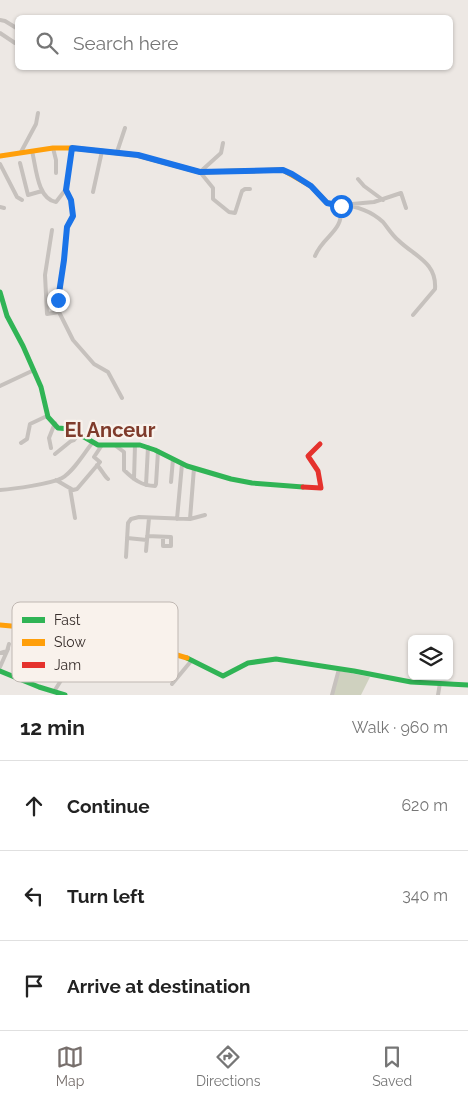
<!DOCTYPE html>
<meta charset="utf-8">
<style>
body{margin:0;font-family:Raleway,sans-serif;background:#f6f6f6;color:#222}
.controls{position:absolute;right:15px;bottom:15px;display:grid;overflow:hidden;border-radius:8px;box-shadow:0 1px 4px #0004}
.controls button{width:45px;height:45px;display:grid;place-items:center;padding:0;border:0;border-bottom:1px solid #e0e0e0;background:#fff;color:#222;font:25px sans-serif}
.stop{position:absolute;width:15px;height:15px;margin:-11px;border:4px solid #1a73e8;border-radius:50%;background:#fff}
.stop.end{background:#1a73e8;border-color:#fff;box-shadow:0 1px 5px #0008}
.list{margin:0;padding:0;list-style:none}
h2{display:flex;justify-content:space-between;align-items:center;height:65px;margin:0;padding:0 20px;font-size:21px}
h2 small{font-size:16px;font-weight:400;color:#767676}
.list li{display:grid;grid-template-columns:32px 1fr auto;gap:15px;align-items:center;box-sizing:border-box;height:90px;padding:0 20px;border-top:1px solid #e0e0e0}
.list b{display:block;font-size:19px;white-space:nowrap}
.list em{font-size:16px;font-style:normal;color:#767676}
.icon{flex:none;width:28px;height:28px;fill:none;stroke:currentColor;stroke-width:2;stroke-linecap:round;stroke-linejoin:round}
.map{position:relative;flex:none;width:468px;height:695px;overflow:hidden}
.search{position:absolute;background:#fff;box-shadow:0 1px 4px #0004;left:15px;right:15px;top:15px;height:55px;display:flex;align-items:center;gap:12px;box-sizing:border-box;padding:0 18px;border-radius:8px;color:#767676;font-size:19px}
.sheet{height:335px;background:#fff}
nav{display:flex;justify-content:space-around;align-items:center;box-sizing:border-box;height:70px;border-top:1px solid #e0e0e0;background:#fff;font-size:14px;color:#767676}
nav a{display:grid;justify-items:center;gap:2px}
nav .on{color:#776f6c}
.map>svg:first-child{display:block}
.green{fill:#cfd1bf}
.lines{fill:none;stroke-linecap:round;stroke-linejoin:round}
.street{stroke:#c6c1bd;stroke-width:4}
.fast{stroke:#30b455;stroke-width:5}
.slow{stroke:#ff9f0a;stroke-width:5}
.jam{stroke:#e5322d;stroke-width:5}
.route{stroke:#1a73e8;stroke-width:6}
.labels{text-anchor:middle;stroke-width:4.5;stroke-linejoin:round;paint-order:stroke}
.district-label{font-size:20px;font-weight:bold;fill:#7f3b2b;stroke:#f9f2ec}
.key{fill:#f9f2ec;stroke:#bfb7b2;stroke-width:1}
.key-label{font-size:14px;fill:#372e2b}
</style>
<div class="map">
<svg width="468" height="695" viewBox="0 0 468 695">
<rect width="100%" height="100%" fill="#ede8e4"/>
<path class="green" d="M 340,671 L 370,677 L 361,695 L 333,695 Z"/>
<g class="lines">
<path class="street" d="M 0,20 L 5,21 L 18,29
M 0,33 L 15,43
M 223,143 L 221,153 L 200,172 L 213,188 L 213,199 L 229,212 L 235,213 L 242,191 L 245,189 L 250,189
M 53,148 L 56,160 L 56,173
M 32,151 C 36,166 37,199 56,202 L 66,189
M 21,152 L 36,124 L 38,113
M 117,152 L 125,128
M 20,163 L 28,195 L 42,191
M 0,164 L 17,197 L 22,200
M 358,179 L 364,186 L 383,200
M 93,192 L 102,151
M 0,207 L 4,208
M 406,208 L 401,193 L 374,202 L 341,205 C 357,206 371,211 383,222 C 388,228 392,235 398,240 C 414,256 437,262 435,289 L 413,315
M 52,230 L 45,275 L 47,314 L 59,312 L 58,294 L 64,260 L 67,227 L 73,216 L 71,200 L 66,189 L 72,148
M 315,256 C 324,234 344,233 341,205
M 59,312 L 73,340 L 94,364 L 108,372 L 122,398
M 0,386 L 34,370
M 21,443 L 27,439 L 30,424 L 47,416
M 116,446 L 124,452 L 124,470 C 133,479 142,486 155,486 L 156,484 L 158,451
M 51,448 L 49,438 L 55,423
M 55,454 L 71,441 L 74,440 L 78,435
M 97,465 C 102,470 104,476 108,479
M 134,479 L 135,445
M 56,480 L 73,490 L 77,489 L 100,462 L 94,457 L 102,445
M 171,482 L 173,459
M 146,485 L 148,447
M 70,488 L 75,518
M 0,490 C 13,489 51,484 62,478 C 74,471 84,453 93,442
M 177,519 L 182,464
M 190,519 L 194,468
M 147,536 L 171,537 L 171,546 L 163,546 L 163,537
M 127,538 L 147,540
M 146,551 L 149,518
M 126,557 L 128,523 L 131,519 L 139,517 L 190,519 L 205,515
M 73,604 L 88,620 L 104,631 L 104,637
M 0,653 L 7,651 L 9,644
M 0,667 L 8,649
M 99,675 L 117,658
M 172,684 L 192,660
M 55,690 L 65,674 C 84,680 87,671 100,660 L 107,667
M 332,695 L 339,669
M 438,695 L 440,683"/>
<path class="fast" d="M 0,292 L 7,316 L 23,346 L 41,387 L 48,417 L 58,428 L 70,429 L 98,445 L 140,445 L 155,450 L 187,466 L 231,479 L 252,483 L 303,487
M 187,658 L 223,676 L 248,663 L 276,659 L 354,671 L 411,682 L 468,685
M 0,671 L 39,687 L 65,695"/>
<path class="slow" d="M 0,156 L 53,148 L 72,148 L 137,155 L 200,172 L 283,170 L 311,186 L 327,203 L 341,205
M 0,625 L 67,631 L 147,646 L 187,658"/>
<path class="jam" d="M 303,487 L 321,488 L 318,471 L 308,456 L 320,444"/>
</g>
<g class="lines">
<path class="route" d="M 58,300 L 64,260 L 67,227 L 73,216 L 71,200 L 66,190 L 72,148 L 138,155 L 200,172 L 283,170 L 292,174 L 311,186 L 327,203 L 341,206"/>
</g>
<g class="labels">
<g class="district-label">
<text x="110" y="437">El Anceur</text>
</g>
</g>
<rect x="12" y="602" width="166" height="80" rx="8" class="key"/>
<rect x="22" y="617" width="23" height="6" fill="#30b455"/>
<rect x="22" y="639" width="23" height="7" fill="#ff9f0a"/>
<rect x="22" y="662" width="23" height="6" fill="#e5322d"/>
<g class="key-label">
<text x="54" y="625">Fast</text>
<text x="54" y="647">Slow</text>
<text x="54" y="670">Jam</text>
</g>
</svg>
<div class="controls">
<button><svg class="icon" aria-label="layers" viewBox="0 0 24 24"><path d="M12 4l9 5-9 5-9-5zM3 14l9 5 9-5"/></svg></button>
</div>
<div class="stop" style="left:341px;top:206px"></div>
<div class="stop end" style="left:58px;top:300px"></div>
<div class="search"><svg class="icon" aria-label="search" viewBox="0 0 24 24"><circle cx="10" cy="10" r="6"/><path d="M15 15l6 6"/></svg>Search here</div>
</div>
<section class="sheet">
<h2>12 min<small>Walk · 960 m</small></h2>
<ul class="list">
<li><svg class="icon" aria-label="ahead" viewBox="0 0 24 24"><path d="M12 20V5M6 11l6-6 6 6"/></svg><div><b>Continue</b></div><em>620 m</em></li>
<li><svg class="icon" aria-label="left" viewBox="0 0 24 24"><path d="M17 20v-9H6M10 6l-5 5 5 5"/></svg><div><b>Turn left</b></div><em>340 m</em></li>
<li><svg class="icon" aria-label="arrive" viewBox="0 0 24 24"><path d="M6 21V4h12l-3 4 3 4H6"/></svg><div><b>Arrive at destination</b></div></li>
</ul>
</section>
<nav>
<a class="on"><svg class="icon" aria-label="map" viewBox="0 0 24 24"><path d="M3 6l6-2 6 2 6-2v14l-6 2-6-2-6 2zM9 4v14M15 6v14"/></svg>Map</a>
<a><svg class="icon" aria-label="directions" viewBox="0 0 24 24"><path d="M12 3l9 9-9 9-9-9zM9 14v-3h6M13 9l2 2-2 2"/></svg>Directions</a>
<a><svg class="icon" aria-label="saved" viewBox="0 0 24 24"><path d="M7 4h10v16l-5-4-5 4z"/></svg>Saved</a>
</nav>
